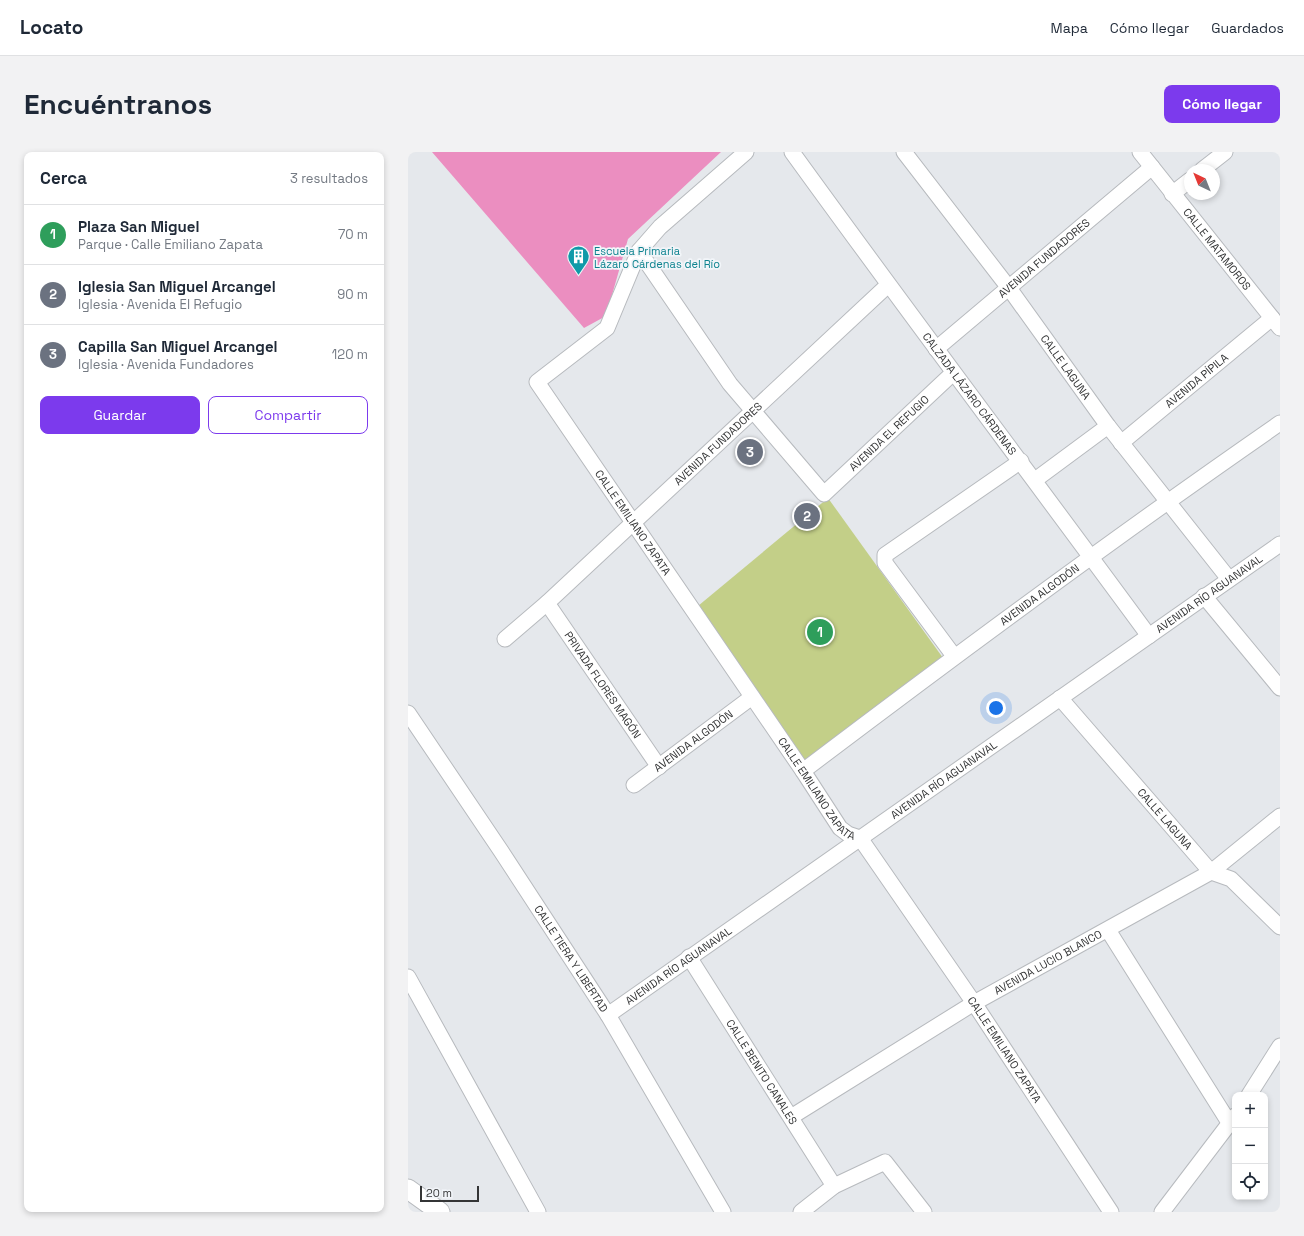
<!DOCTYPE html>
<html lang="es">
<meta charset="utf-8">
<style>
body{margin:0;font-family:"Space Grotesk",sans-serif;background:#f2f2f3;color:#1f2937}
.controls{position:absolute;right:12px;bottom:12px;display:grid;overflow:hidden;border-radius:8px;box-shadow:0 2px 6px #0003}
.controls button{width:36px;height:36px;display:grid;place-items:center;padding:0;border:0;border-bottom:1px solid #e0e1e3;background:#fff;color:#1f2937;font:20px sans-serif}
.compass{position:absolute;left:776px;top:12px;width:36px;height:36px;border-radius:50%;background:#fff;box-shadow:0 2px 6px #0003;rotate:317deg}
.scale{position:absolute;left:12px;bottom:10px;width:59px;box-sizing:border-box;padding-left:4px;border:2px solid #343536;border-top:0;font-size:11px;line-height:14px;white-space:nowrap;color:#343536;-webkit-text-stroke:3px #f2f5f9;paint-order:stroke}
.you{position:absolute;left:588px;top:556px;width:14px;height:14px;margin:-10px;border:3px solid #fff;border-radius:50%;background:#1a73e8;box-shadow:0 0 0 6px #1a73e833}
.badge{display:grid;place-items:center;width:26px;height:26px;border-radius:50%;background:#7c3aed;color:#fff;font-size:13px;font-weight:700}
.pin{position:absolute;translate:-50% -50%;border:2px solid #fff;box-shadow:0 1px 4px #0006}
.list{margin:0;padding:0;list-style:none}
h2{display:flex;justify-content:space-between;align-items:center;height:52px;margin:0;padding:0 16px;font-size:17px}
h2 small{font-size:13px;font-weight:400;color:#747a83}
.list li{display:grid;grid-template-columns:26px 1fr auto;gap:12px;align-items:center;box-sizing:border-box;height:60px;padding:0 16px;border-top:1px solid #e0e1e3}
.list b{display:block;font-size:15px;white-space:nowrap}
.list p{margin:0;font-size:13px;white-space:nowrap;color:#747a83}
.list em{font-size:13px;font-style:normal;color:#747a83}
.actions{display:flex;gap:8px;padding:12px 16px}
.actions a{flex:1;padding:9px 0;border:1px solid #7c3aed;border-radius:8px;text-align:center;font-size:14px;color:#7c3aed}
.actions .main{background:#7c3aed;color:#fff}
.icon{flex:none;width:22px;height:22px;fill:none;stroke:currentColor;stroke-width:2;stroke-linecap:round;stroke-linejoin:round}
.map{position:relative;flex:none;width:872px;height:1060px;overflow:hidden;border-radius:8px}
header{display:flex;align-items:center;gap:24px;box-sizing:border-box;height:56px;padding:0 20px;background:#fff;border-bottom:1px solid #e0e1e3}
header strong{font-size:19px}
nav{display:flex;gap:22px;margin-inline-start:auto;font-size:14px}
.intro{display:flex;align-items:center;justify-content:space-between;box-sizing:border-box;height:96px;padding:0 24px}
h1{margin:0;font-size:28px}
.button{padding:10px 18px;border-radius:8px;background:#7c3aed;color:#fff;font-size:14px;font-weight:700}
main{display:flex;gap:24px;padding:0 24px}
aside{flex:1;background:#fff;border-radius:8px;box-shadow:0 2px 6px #0003}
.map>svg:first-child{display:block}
.green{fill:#c3cf88}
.building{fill:#eb8ec0}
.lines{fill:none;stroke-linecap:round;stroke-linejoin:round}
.minor-casing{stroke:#b7babe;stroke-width:17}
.tertiary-casing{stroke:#b7babe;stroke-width:21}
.minor{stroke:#fff;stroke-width:15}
.tertiary{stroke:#fff;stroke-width:19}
.labels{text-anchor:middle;stroke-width:3.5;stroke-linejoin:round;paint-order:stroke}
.street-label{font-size:11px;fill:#343536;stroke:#f2f5f9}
.culture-label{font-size:11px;fill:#0d838f;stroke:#f2f5f9;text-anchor:start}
</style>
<header>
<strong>Locato</strong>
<nav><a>Mapa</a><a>Cómo llegar</a><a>Guardados</a></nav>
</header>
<div class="intro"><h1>Encuéntranos</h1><a class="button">Cómo llegar</a></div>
<main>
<aside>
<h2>Cerca<small>3 resultados</small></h2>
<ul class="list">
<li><span class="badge" style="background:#2e9e5b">1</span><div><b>Plaza San Miguel</b><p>Parque · Calle Emiliano Zapata</p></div><em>70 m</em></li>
<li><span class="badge" style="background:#6b7280">2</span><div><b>Iglesia San Miguel Arcangel</b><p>Iglesia · Avenida El Refugio</p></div><em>90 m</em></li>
<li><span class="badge" style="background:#6b7280">3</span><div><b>Capilla San Miguel Arcangel</b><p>Iglesia · Avenida Fundadores</p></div><em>120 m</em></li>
</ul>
<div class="actions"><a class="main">Guardar</a><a>Compartir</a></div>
</aside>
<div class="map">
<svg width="872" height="1060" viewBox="0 0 872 1060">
<rect width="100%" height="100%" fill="#e5e8ec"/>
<path class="green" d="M 420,346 L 535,506 L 396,612 L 290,454 Z"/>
<path class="building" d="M 24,0 L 313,0 L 220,87 L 198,164 L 176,176 Z"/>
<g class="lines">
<defs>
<g id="minor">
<path id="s1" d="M 338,0 L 252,75 L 231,99 L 199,176 L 129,230 L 395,619 L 432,676 L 440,682 L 452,686 L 566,851 L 703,1060"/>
<path id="s2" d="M 384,0 C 501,162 622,322 741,484"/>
<path id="s3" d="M 496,0 L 601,136 L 700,274 L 821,427"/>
<path id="s4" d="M 732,0 L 872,176"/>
<path d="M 794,18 L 817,0"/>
<path d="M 764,42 L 782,28"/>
<path id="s5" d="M 231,99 L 322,232 L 416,342 L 545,221"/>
<path id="s6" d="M 528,197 L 744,15"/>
<path id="s7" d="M 713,291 L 864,166"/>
<path d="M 627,328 L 700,274"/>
<path d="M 796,444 L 872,536"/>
<path id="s8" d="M 139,451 L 251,615"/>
<path id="s9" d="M 97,487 L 139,451 L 480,133"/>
<path d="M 546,504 L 477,411 L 477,403 L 613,309"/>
<path id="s10" d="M 652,546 L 803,720 L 823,727 L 872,775"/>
<path id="s11" d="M 0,561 L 93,699 L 200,863 L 315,1060"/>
<path id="s12" d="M 395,619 C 552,500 710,383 872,271"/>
<path id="s13" d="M 226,633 L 344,545"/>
<path d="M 700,778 L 822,972"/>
<path id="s14" d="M 281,805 L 426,1034"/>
<path d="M 0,825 L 130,1060"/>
<path id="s15" d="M 200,863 L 872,392"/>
<path d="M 841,943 L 872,894"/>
<path id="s16" d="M 383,965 L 566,851 L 803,720 L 872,664"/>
<path d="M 393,1060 L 426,1034 L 477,1010 L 516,1060"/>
<path d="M 754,1060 L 827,964"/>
</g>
<path id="tertiary" d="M 0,1037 L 32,1060"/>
</defs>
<use href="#minor" class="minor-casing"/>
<use href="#tertiary" class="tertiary-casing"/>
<use href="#minor" class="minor"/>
<use href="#tertiary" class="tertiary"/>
</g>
<defs>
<symbol id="building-pin" viewBox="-11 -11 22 30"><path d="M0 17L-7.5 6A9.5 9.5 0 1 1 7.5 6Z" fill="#0f9aa8" stroke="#f2f5f9"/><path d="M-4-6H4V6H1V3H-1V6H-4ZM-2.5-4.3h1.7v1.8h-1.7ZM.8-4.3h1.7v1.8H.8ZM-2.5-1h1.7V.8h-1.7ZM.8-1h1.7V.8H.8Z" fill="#fff"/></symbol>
</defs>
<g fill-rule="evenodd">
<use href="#building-pin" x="158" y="92" width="25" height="34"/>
</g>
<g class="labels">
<g class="street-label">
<text dy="4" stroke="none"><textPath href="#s4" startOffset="124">CALLE MATAMOROS</textPath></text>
<text dy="4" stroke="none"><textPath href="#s6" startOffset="141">AVENIDA FUNDADORES</textPath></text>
<text dy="4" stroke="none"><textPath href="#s3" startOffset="269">CALLE LAGUNA</textPath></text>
<text dy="4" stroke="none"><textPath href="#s7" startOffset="98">AVENIDA PÍPILA</textPath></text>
<text dy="4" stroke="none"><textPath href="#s2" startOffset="300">CALZADA LÁZARO CÁRDENAS</textPath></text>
<text dy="4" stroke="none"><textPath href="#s5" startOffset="395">AVENIDA EL REFUGIO</textPath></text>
<text dy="4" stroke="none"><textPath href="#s9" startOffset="289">AVENIDA FUNDADORES</textPath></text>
<text dy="4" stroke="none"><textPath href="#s1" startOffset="488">CALLE EMILIANO ZAPATA</textPath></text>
<text dy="4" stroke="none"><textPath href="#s15" startOffset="734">AVENIDA RÍO AGUANAVAL</textPath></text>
<text dy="4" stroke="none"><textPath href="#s12" startOffset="295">AVENIDA ALGODÓN</textPath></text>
<text dy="4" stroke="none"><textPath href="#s8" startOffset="99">PRIVADA FLORES MAGÓN</textPath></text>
<text dy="4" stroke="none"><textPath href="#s13" startOffset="74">AVENIDA ALGODÓN</textPath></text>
<text dy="4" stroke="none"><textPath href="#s15" startOffset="410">AVENIDA RÍO AGUANAVAL</textPath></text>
<text dy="4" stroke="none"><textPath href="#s1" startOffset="812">CALLE EMILIANO ZAPATA</textPath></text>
<text dy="4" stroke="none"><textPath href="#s10" startOffset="160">CALLE LAGUNA</textPath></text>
<text dy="4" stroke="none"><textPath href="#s11" startOffset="295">CALLE TIERA Y LIBERTAD</textPath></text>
<text dy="4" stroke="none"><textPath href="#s16" startOffset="300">AVENIDA LUCIO BLANCO</textPath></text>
<text dy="4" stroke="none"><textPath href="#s15" startOffset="86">AVENIDA RÍO AGUANAVAL</textPath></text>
<text dy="4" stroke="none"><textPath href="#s1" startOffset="1136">CALLE EMILIANO ZAPATA</textPath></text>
<text dy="4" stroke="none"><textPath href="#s14" startOffset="136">CALLE BENITO CANALES</textPath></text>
</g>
<g class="culture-label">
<text x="186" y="103">Escuela Primaria<tspan x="186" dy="13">Lázaro Cárdenas del Río</tspan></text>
</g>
</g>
</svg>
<div class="controls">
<button>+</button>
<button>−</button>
<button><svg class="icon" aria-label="locate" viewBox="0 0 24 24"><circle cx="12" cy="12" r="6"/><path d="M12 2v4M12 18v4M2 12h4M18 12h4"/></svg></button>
</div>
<svg class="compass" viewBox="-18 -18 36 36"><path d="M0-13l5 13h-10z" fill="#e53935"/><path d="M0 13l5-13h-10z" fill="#747a83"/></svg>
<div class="scale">20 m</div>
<div class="you"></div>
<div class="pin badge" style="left:412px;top:480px;background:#2e9e5b">1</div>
<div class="pin badge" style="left:399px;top:364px;background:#6b7280">2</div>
<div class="pin badge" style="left:342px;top:300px;background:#6b7280">3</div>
</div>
</main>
